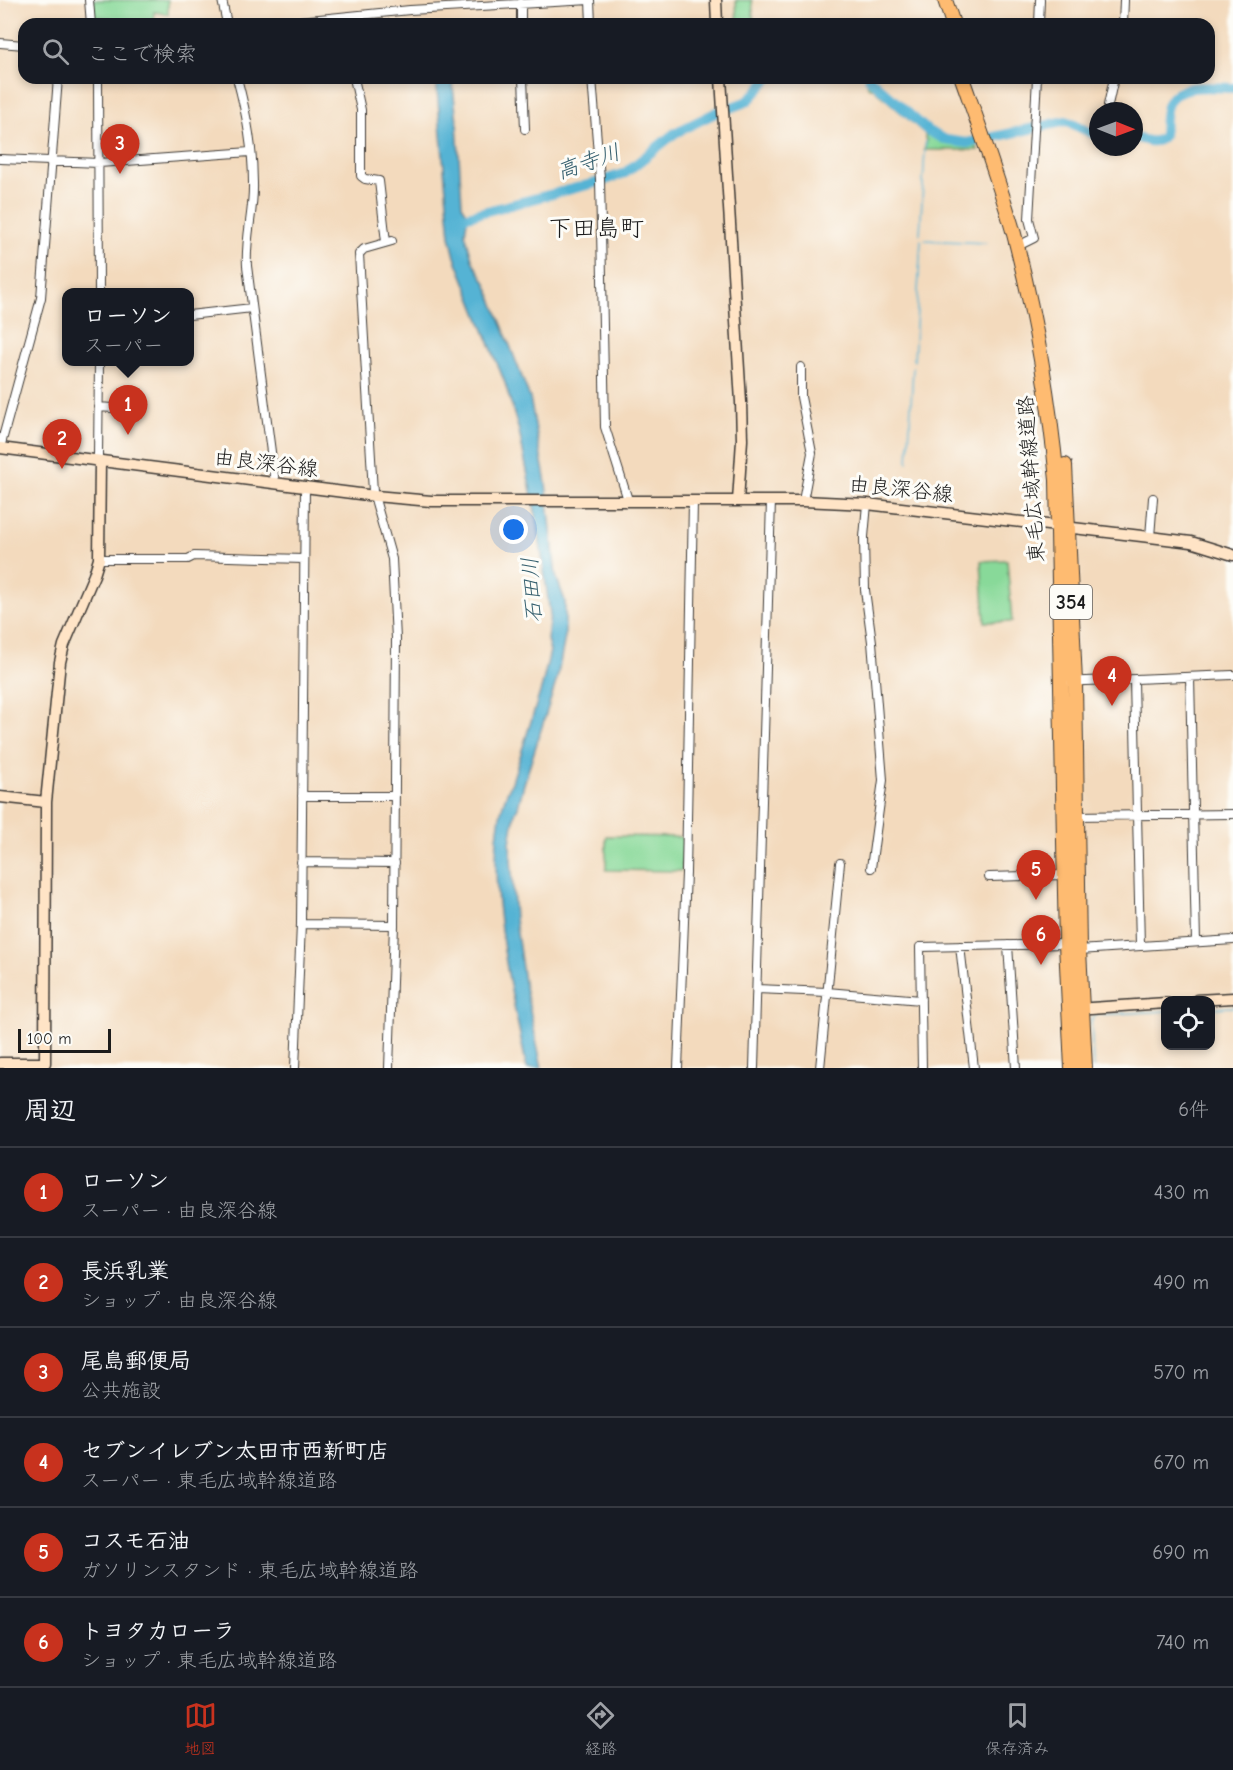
<!DOCTYPE html>
<html lang="ja">
<meta charset="utf-8">
<style>
body{margin:0;font-family:"Comic Neue","Klee One",sans-serif;background:#20242c;color:#f1f3f6}
.controls{position:absolute;right:18px;bottom:18px;display:grid;overflow:hidden;border-radius:12px;box-shadow:0 3px 9px #0003}
.controls button{width:54px;height:54px;display:grid;place-items:center;padding:0;border:0;border-bottom:2px solid #363941;background:#171b24;color:#f1f3f6;font:30px sans-serif}
.compass{position:absolute;left:1089px;top:102px;width:54px;height:54px;border-radius:50%;background:#171b24;box-shadow:0 3px 9px #0003;rotate:91deg}
.scale{position:absolute;left:18px;bottom:15px;width:93px;box-sizing:border-box;padding-left:6px;border:3px solid #1c1c1c;border-top:0;font-size:16px;line-height:21px;white-space:nowrap;color:#1c1c1c;-webkit-text-stroke:4px #fdfcf7;paint-order:stroke}
.you{position:absolute;left:514px;top:530px;width:21px;height:21px;margin:-15px;border:4px solid #fff;border-radius:50%;background:#1a73e8;box-shadow:0 0 0 9px #1a73e833}
.badge{display:grid;place-items:center;width:39px;height:39px;border-radius:50%;background:#c8321e;color:#fff;font-size:20px;font-weight:700}
.pin{position:absolute;translate:-50% -50px;filter:drop-shadow(0 2px 3px #0008)}
.pin::after{content:'';position:absolute;top:32px;width:21px;height:18px;background:inherit;clip-path:polygon(0 0,100% 0,50% 100%)}
.popup{position:absolute;left:62px;top:288px;width:132px;height:78px;box-sizing:border-box;display:grid;place-content:center;border-radius:12px;background:#171b24;filter:drop-shadow(0 2px 4px #0005);font-size:20px;white-space:nowrap;color:#9ea1a6}
.popup b{font-size:22px;color:#f1f3f6}
.popup::after{content:'';position:absolute;left:50%;top:100%;margin-left:-12px;border:12px solid transparent;border-top-color:#171b24}
.list{margin:0;padding:0;list-style:none}
h2{display:flex;justify-content:space-between;align-items:center;height:78px;margin:0;padding:0 24px;font-size:26px}
h2 small{font-size:20px;font-weight:400;color:#9ea1a6}
.list li{display:grid;grid-template-columns:39px 1fr auto;gap:18px;align-items:center;box-sizing:border-box;height:90px;padding:0 24px;border-top:2px solid #363941}
.list b{display:block;font-size:22px;white-space:nowrap}
.list p{margin:0;font-size:20px;white-space:nowrap;color:#9ea1a6}
.list em{font-size:20px;font-style:normal;color:#9ea1a6}
.icon{flex:none;width:33px;height:33px;fill:none;stroke:currentColor;stroke-width:2;stroke-linecap:round;stroke-linejoin:round}
.map{position:relative;flex:none;width:1233px;height:1068px;overflow:hidden}
.search{position:absolute;background:#171b24;box-shadow:0 3px 9px #0003;left:18px;right:18px;top:18px;height:66px;display:flex;align-items:center;gap:15px;box-sizing:border-box;padding:0 21px;border-radius:18px;color:#9ea1a6;font-size:22px}
.sheet{height:618px;background:#171b24}
nav{display:flex;justify-content:space-around;align-items:center;box-sizing:border-box;height:84px;border-top:2px solid #363941;background:#171b24;font-size:16px;color:#9ea1a6}
nav a{display:grid;justify-items:center;gap:3px}
nav .on{color:#c8321e}
.map>svg:first-child{display:block}
.green{fill:#88d999;stroke:#527a5a;stroke-width:1.5}
.water{fill:#55b3d4;stroke:#386878;stroke-width:1.5}
.lines{fill:none;stroke-linecap:round;stroke-linejoin:round}
.stream{stroke:#55b3d4;stroke-width:1.5}
.river{stroke:#55b3d4;stroke-width:10}
.street-casing{stroke:#3c3834;stroke-width:10}
.secondary-casing{stroke:#3c3834;stroke-width:13}
.highway-casing{stroke:#3c3834;stroke-width:16}
.street{stroke:#fff;stroke-width:8}
.secondary{stroke:#ffe4c6;stroke-width:10}
.highway{stroke:#febb71;stroke-width:14}
.labels{text-anchor:middle;stroke-width:6;stroke-linejoin:round;paint-order:stroke}
.shield{fill:#fdfcf7;stroke:#605f5e;stroke-width:1.5}
.shield-label{font-size:20px;font-weight:bold;fill:#1c1c1c}
.street-label{font-size:21px;fill:#1c1c1c;stroke:#fdfcf7}
.water-label{font-size:22px;font-style:italic;fill:#36606f;stroke:#fdfcf7}
.quarter-label{font-size:24px;fill:#1c1c1c;stroke:#fdfcf7}
</style>
<div class="map">
<svg width="1233" height="1068" viewBox="0 0 1233 1068">
<rect width="100%" height="100%" fill="#fdfcf7"/>
<filter id="ink" filterUnits="userSpaceOnUse"><feTurbulence type="fractalNoise" baseFrequency=".0167" numOctaves="2"/><feDisplacementMap in="SourceGraphic" scale="12" xChannelSelector="R" yChannelSelector="G"/><feConvolveMatrix kernelMatrix="1 2 1 2 8 2 1 2 1" color-interpolation-filters="sRGB"/></filter>
<filter id="wash" filterUnits="userSpaceOnUse"><feTurbulence type="fractalNoise" baseFrequency=".008" numOctaves="4" result="noise"/><feDisplacementMap in="SourceGraphic" scale="24" xChannelSelector="R" yChannelSelector="G"/><feGaussianBlur stdDeviation="1.35" result="paint"/><feColorMatrix in="noise" values="0 0 0 0 0 0 0 0 0 0 0 0 0 0 0 0 0 1.4 0 .05"/><feComposite in="paint" operator="in"/></filter>
<g filter="url(#wash)">
<rect width="100%" height="100%" fill="#f3dabd"/>
<path class="green" d="M 91,0 L 168,0 L 168,14 L 154,12 L 155,24 L 112,23 L 111,18 L 92,17 Z
M 736,0 L 752,0 L 754,24 L 737,24 Z
M 868,82 L 936,139 L 955,144 L 976,144 L 978,150 L 924,150 L 927,140 L 925,139 L 925,134 L 873,88 L 869,88 L 867,85 Z
M 1007,560 L 1012,622 L 985,622 L 981,561 Z
M 606,836 L 683,837 L 682,871 L 606,870 Z"/>
<path class="water" d="M 436,78 L 452,78 L 457,122 L 462,205 L 466,211 L 467,220 L 465,233 L 473,262 L 486,283 L 530,398 L 546,483 L 556,576 L 565,601 L 565,637 L 557,679 L 524,784 L 518,807 L 515,813 L 510,843 L 515,919 L 524,982 L 542,1068 L 527,1068 L 526,1064 C 512,992 475,848 512,782 L 542,686 L 550,651 L 547,640 L 550,614 L 537,521 L 519,431 L 505,383 L 455,257 L 450,236 Z"/>
<g class="lines">
<path class="stream" d="M 925,148 L 926,140
M 920,234 L 925,150
M 924,240 L 986,243
M 914,361 L 921,240
M 908,462 L 913,367
M 1210,1008 L 1233,1007
M 1093,1068 L 1091,1020 L 1096,1015 L 1166,1011"/>
<path class="river" d="M 869,78 L 928,131 L 946,140 L 967,143 L 1066,121 L 1098,136
M 727,109 L 748,101 L 769,78
M 1134,137 C 1145,140 1157,146 1164,135 C 1165,126 1164,114 1167,106 C 1175,81 1213,88 1233,88
M 456,219 L 603,181 L 625,173 L 675,133 L 719,111"/>
</g>
</g>
<g filter="url(#ink)">
<g class="lines">
<defs>
<path id="street" d="M 89,0 L 91,24
M 222,0 L 227,24
M 590,0 L 591,24
M 521,3 L 521,24
M 269,24 L 410,10 L 590,0
M 1039,24 L 1040,0
M 1123,24 L 1124,0
M 0,43 L 24,45
M 98,78 L 99,292
M 237,78 C 246,111 253,149 253,183 C 254,211 245,238 247,266 L 275,483
M 354,78 L 361,110 L 361,176 L 365,179 L 379,181 L 386,242
M 523,78 L 525,129
M 592,78 L 600,179 L 605,427 L 628,500
M 1108,105 L 1114,78
M 0,159 L 99,163 L 250,152
M 1024,243 L 1034,238 L 1029,219 L 1037,78
M 189,315 L 252,308
M 99,362 L 98,456 L 100,461
M 801,367 L 801,397 L 812,453 L 803,501
M 98,407 L 127,409 L 141,405
M 0,448 L 41,298 L 58,78
M 867,504 L 864,537 L 865,590 L 872,642 L 883,780 L 871,868
M 1150,537 L 1153,498
M 99,559 L 188,559 L 194,556 L 304,559
M 1190,677 L 1196,942
M 1134,680 L 1140,946
M 1062,682 L 1233,675
M 302,796 L 395,796
M 1074,816 L 1233,814
M 301,862 L 395,863
M 989,877 L 1064,875
M 301,924 L 394,925
M 1008,945 L 1016,1068
M 960,946 L 974,1068
M 1079,950 L 1233,940
M 757,989 L 827,992 L 921,1000
M 295,1068 L 301,924 L 305,488
M 389,1068 L 394,925 L 396,639 L 392,559 L 373,492 L 359,254 L 364,249 L 392,241
M 678,1068 L 686,873 L 693,501
M 754,1068 L 771,501
M 820,1068 L 840,863
M 922,1068 L 920,947 L 1066,944"/>
<path id="secondary" d="M 716,0 L 717,24
M 721,78 L 741,402 L 742,440 L 738,501
M 0,448 L 375,496 L 431,501 L 803,501 L 867,504 L 1150,537 L 1191,542 L 1233,555
M 0,797 L 46,802
M 1197,1000 L 1233,998
M 1076,1009 L 1166,1003
M 0,1063 L 45,1063 L 46,802 L 60,662 L 64,645 L 94,575 L 99,559 L 100,461"/>
<path id="highway" d="M 945,0 L 953,24
M 962,78 C 980,129 999,181 1014,234 C 1035,315 1049,396 1057,480 L 1066,944 L 1072,1068
M 1065,465 L 1075,682 L 1079,950 L 1085,1068"/>
</defs>
<use href="#street" class="street-casing"/>
<use href="#secondary" class="secondary-casing"/>
<use href="#highway" class="highway-casing"/>
<use href="#street" class="street"/>
<use href="#secondary" class="secondary"/>
<use href="#highway" class="highway"/>
</g>
</g>
<g class="labels">
<rect class="shield" x="1050" y="585" width="42" height="34" rx="4.5"/>
<g class="shield-label">
<text x="1071" y="609">354</text>
</g>
<g class="street-label">
<text transform="translate(266 463) rotate(7)" y="7">由良深谷線</text>
<text transform="translate(1031 479) rotate(-94)" y="7">東毛広域幹線道路</text>
<text transform="translate(901 489) rotate(6)" y="7">由良深谷線</text>
</g>
<g class="water-label">
<text transform="translate(588 161) rotate(-19)" y="8">高寺川</text>
<text transform="translate(531 590) rotate(-94)" y="8">石田川</text>
</g>
<g class="quarter-label">
<text x="596" y="236">下田島町</text>
</g>
</g>
</svg>
<div class="controls">
<button><svg class="icon" aria-label="locate" viewBox="0 0 24 24"><circle cx="12" cy="12" r="6"/><path d="M12 2v4M12 18v4M2 12h4M18 12h4"/></svg></button>
</div>
<svg class="compass" viewBox="-18 -18 36 36"><path d="M0-13l5 13h-10z" fill="#e53935"/><path d="M0 13l5-13h-10z" fill="#9ea1a6"/></svg>
<div class="scale">100 m</div>
<div class="you"></div>
<div class="pin badge" style="left:128px;top:435px">1</div>
<div class="popup"><b>ローソン</b>スーパー</div>
<div class="pin badge" style="left:62px;top:469px">2</div>
<div class="pin badge" style="left:120px;top:174px">3</div>
<div class="pin badge" style="left:1112px;top:706px">4</div>
<div class="pin badge" style="left:1036px;top:900px">5</div>
<div class="pin badge" style="left:1041px;top:965px">6</div>
<div class="search"><svg class="icon" aria-label="search" viewBox="0 0 24 24"><circle cx="10" cy="10" r="6"/><path d="M15 15l6 6"/></svg>ここで検索</div>
</div>
<section class="sheet">
<h2>周辺<small>6件</small></h2>
<ul class="list">
<li><span class="badge">1</span><div><b>ローソン</b><p>スーパー · 由良深谷線</p></div><em>430 m</em></li>
<li><span class="badge">2</span><div><b>長浜乳業</b><p>ショップ · 由良深谷線</p></div><em>490 m</em></li>
<li><span class="badge">3</span><div><b>尾島郵便局</b><p>公共施設</p></div><em>570 m</em></li>
<li><span class="badge">4</span><div><b>セブンイレブン太田市西新町店</b><p>スーパー · 東毛広域幹線道路</p></div><em>670 m</em></li>
<li><span class="badge">5</span><div><b>コスモ石油</b><p>ガソリンスタンド · 東毛広域幹線道路</p></div><em>690 m</em></li>
<li><span class="badge">6</span><div><b>トヨタカローラ</b><p>ショップ · 東毛広域幹線道路</p></div><em>740 m</em></li>
</ul>
</section>
<nav>
<a class="on"><svg class="icon" aria-label="map" viewBox="0 0 24 24"><path d="M3 6l6-2 6 2 6-2v14l-6 2-6-2-6 2zM9 4v14M15 6v14"/></svg>地図</a>
<a><svg class="icon" aria-label="directions" viewBox="0 0 24 24"><path d="M12 3l9 9-9 9-9-9zM9 14v-3h6M13 9l2 2-2 2"/></svg>経路</a>
<a><svg class="icon" aria-label="saved" viewBox="0 0 24 24"><path d="M7 4h10v16l-5-4-5 4z"/></svg>保存済み</a>
</nav>
